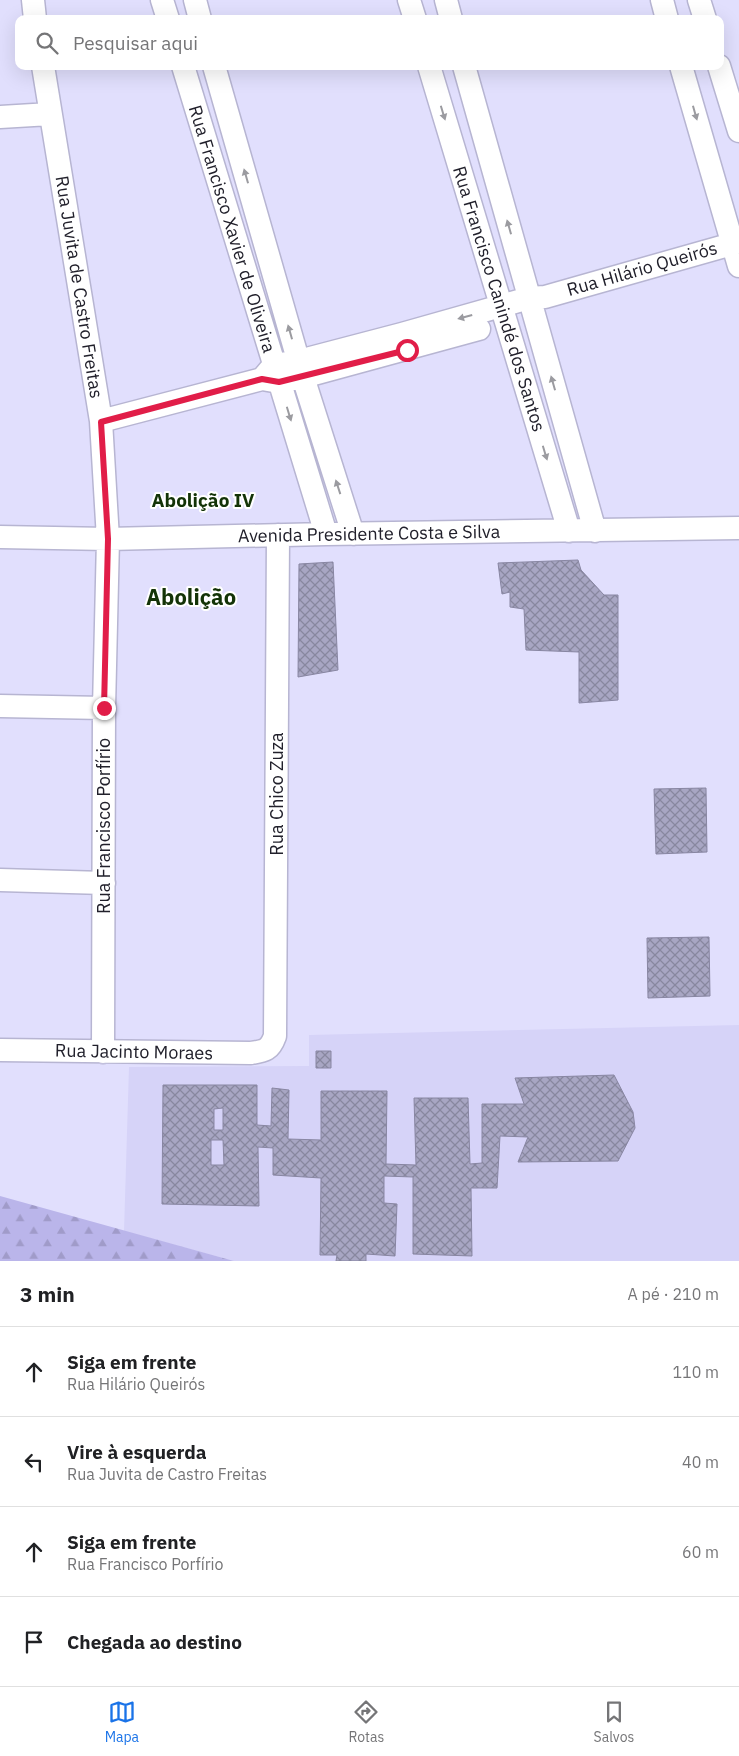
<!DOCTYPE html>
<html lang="pt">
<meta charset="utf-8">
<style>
body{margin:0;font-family:"IBM Plex Sans",sans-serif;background:#f2f2f2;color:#202124}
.stop{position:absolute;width:15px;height:15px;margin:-11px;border:4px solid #e11d48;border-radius:50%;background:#fff}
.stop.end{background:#e11d48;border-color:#fff;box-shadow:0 1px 5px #0008}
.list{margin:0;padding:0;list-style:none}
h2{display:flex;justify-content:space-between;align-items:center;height:65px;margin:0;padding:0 20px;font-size:21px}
h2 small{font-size:16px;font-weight:400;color:#757577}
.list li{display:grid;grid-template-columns:32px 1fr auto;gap:15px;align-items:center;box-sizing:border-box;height:90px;padding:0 20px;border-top:1px solid #e0e0e0}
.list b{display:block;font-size:19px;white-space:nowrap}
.list p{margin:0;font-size:16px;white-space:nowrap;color:#757577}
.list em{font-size:16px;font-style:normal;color:#757577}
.icon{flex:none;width:28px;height:28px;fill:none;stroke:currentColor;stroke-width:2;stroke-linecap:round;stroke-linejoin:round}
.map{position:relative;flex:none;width:739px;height:1261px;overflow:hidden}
.search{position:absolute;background:#fff;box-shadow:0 5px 20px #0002;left:15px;right:15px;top:15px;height:55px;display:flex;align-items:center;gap:12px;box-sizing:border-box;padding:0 18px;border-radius:10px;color:#757577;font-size:19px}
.sheet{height:425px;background:#fff}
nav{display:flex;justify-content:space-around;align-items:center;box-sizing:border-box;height:70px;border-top:1px solid #e0e0e0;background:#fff;font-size:14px;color:#757577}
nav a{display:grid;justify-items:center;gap:2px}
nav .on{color:#1a73e8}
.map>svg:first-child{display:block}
.built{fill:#d6d3f8}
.forest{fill:url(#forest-firs)}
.building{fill:url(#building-cross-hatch);stroke:#8886a2;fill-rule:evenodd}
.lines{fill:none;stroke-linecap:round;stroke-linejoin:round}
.minor-casing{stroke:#b7b5d2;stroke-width:25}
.minor{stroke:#fff;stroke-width:22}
.oneway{fill:#9b9ba0}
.route{stroke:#e11d48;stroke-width:6}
.labels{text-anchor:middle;stroke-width:4;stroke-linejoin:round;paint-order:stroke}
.street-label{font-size:18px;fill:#21202b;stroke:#fff}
.neighbourhood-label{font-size:19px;font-weight:bold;fill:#133307;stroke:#fff}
.district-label{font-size:22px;font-weight:bold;fill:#133307;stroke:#fff}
</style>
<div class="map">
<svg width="739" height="1261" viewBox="0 0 739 1261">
<defs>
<pattern id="forest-firs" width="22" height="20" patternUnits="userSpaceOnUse" patternTransform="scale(1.25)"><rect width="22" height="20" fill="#bab5ea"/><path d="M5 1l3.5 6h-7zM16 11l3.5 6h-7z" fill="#a09bc9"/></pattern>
<pattern id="building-cross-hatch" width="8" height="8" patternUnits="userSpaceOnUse" patternTransform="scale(1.25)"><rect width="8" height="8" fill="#a8a6c3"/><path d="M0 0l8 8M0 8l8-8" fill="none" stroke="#88879f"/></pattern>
</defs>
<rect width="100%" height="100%" fill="#e1dffd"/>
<path class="built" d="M 739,1025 L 739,1261 L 234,1261 L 124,1231 L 129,1067 L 309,1066 L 309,1035 Z"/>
<path class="forest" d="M 0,1196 L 234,1261 L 0,1261 Z"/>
<path class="building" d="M 578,560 L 581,570 L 604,595 L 618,595 L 618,700 L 579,703 L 579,652 L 526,650 L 524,609 L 510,607 L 510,592 L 502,594 L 498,563 Z
M 333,562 L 338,670 L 298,677 L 299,564 Z
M 706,788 L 707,852 L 656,854 L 654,789 Z
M 709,937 L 710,996 L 648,998 L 647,938 Z
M 316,1051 L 331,1051 L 331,1068 L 316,1068 Z
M 614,1075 L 633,1112 L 635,1128 L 618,1161 L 518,1162 L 528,1137 L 500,1136 L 497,1188 L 471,1188 L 472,1256 L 413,1254 L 413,1177 L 384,1176 L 384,1203 L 397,1204 L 395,1256 L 366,1254 L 366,1261 L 336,1261 L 337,1255 L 320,1255 L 321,1178 L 273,1175 L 273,1148 L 258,1147 L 259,1206 L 162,1204 L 163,1085 L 257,1085 L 257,1125 L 271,1126 L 272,1088 L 289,1090 L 288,1139 L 321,1140 L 321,1091 L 387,1091 L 386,1164 L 416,1165 L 414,1098 L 468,1098 L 470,1164 L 482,1163 L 482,1104 L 524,1104 L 515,1078 ZM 223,1108 L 223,1130 L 214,1130 L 214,1109 ZM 211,1140 L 223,1140 L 224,1165 L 211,1165 Z"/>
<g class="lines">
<defs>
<path id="minor" d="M 33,0 L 35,19
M 162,0 L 168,19
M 195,0 L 200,19
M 409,0 L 415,19
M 446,0 L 451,19
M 662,0 L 667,19
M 699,0 L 705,19
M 43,66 L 101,421 L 108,539 L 104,708 L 103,1052
M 183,66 L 326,534
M 214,66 L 303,377 L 353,534
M 429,66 L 569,531
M 464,66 L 595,531
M 681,66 L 739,266
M 719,66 L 739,131
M 0,117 L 50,114
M 262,379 L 274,365 L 299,361 L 402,334 L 529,298 L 545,297 L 739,242
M 101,421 L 262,379 L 279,382 L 303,377 L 479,329
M 0,537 L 108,539 L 326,534 L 739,528
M 0,706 L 104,708
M 0,880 L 104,883
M 0,1050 L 251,1053 C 265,1051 270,1050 275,1036 L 278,535"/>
</defs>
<use href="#minor" class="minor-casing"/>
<use href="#minor" class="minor"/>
</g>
<defs><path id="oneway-solid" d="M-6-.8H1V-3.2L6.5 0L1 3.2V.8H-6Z" transform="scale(1.25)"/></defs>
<g class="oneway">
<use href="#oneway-solid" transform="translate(443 113) rotate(73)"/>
<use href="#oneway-solid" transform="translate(695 113) rotate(74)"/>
<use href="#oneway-solid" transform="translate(246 176) rotate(-106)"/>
<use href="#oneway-solid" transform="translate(509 227) rotate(-106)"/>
<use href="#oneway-solid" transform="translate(465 317) rotate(165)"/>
<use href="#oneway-solid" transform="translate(290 332) rotate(-106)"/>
<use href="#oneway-solid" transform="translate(553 383) rotate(-106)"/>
<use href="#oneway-solid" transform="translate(289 414) rotate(73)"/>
<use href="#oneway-solid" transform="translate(545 453) rotate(73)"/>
<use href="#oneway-solid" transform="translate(338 487) rotate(-108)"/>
</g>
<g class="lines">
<path class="route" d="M 104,708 L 108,539 L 101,422 L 262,379 L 279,382 L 407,350"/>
</g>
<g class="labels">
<g class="street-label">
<text transform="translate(232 229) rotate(73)" y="6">Rua Francisco Xavier de Oliveira</text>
<text transform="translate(642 269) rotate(-16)" y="6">Rua Hilário Queirós</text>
<text transform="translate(79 287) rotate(81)" y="6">Rua Juvita de Castro Freitas</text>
<text transform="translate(499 299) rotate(73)" y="6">Rua Francisco Canindé dos Santos</text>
<text transform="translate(369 534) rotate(-1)" y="6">Avenida Presidente Costa e Silva</text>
<text transform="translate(277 794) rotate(-90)" y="6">Rua Chico Zuza</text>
<text transform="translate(104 826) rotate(-90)" y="6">Rua Francisco Porfírio</text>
<text transform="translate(134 1052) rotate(1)" y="6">Rua Jacinto Moraes</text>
</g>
<g class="neighbourhood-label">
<text x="203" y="507">Abolição IV</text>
</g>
<g class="district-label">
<text x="191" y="605">Abolição</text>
</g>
</g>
</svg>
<div class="stop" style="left:407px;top:350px"></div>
<div class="stop end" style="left:104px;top:708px"></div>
<div class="search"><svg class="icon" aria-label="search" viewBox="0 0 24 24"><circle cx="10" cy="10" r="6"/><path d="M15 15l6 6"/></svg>Pesquisar aqui</div>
</div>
<section class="sheet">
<h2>3 min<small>A pé · 210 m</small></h2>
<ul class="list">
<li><svg class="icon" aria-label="ahead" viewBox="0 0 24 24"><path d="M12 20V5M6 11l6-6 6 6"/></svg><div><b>Siga em frente</b><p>Rua Hilário Queirós</p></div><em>110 m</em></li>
<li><svg class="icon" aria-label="left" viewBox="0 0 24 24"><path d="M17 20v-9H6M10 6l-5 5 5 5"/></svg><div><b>Vire à esquerda</b><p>Rua Juvita de Castro Freitas</p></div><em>40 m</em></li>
<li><svg class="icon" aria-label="ahead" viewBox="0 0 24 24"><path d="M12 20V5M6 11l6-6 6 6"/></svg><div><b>Siga em frente</b><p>Rua Francisco Porfírio</p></div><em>60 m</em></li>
<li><svg class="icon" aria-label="arrive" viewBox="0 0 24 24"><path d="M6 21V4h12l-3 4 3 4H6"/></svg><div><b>Chegada ao destino</b></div></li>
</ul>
</section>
<nav>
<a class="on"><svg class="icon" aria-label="map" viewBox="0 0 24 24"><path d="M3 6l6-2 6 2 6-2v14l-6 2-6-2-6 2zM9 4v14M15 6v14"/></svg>Mapa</a>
<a><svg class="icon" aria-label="directions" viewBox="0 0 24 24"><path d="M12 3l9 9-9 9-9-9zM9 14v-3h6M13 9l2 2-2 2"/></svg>Rotas</a>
<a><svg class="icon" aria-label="saved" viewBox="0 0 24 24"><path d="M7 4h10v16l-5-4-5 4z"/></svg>Salvos</a>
</nav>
